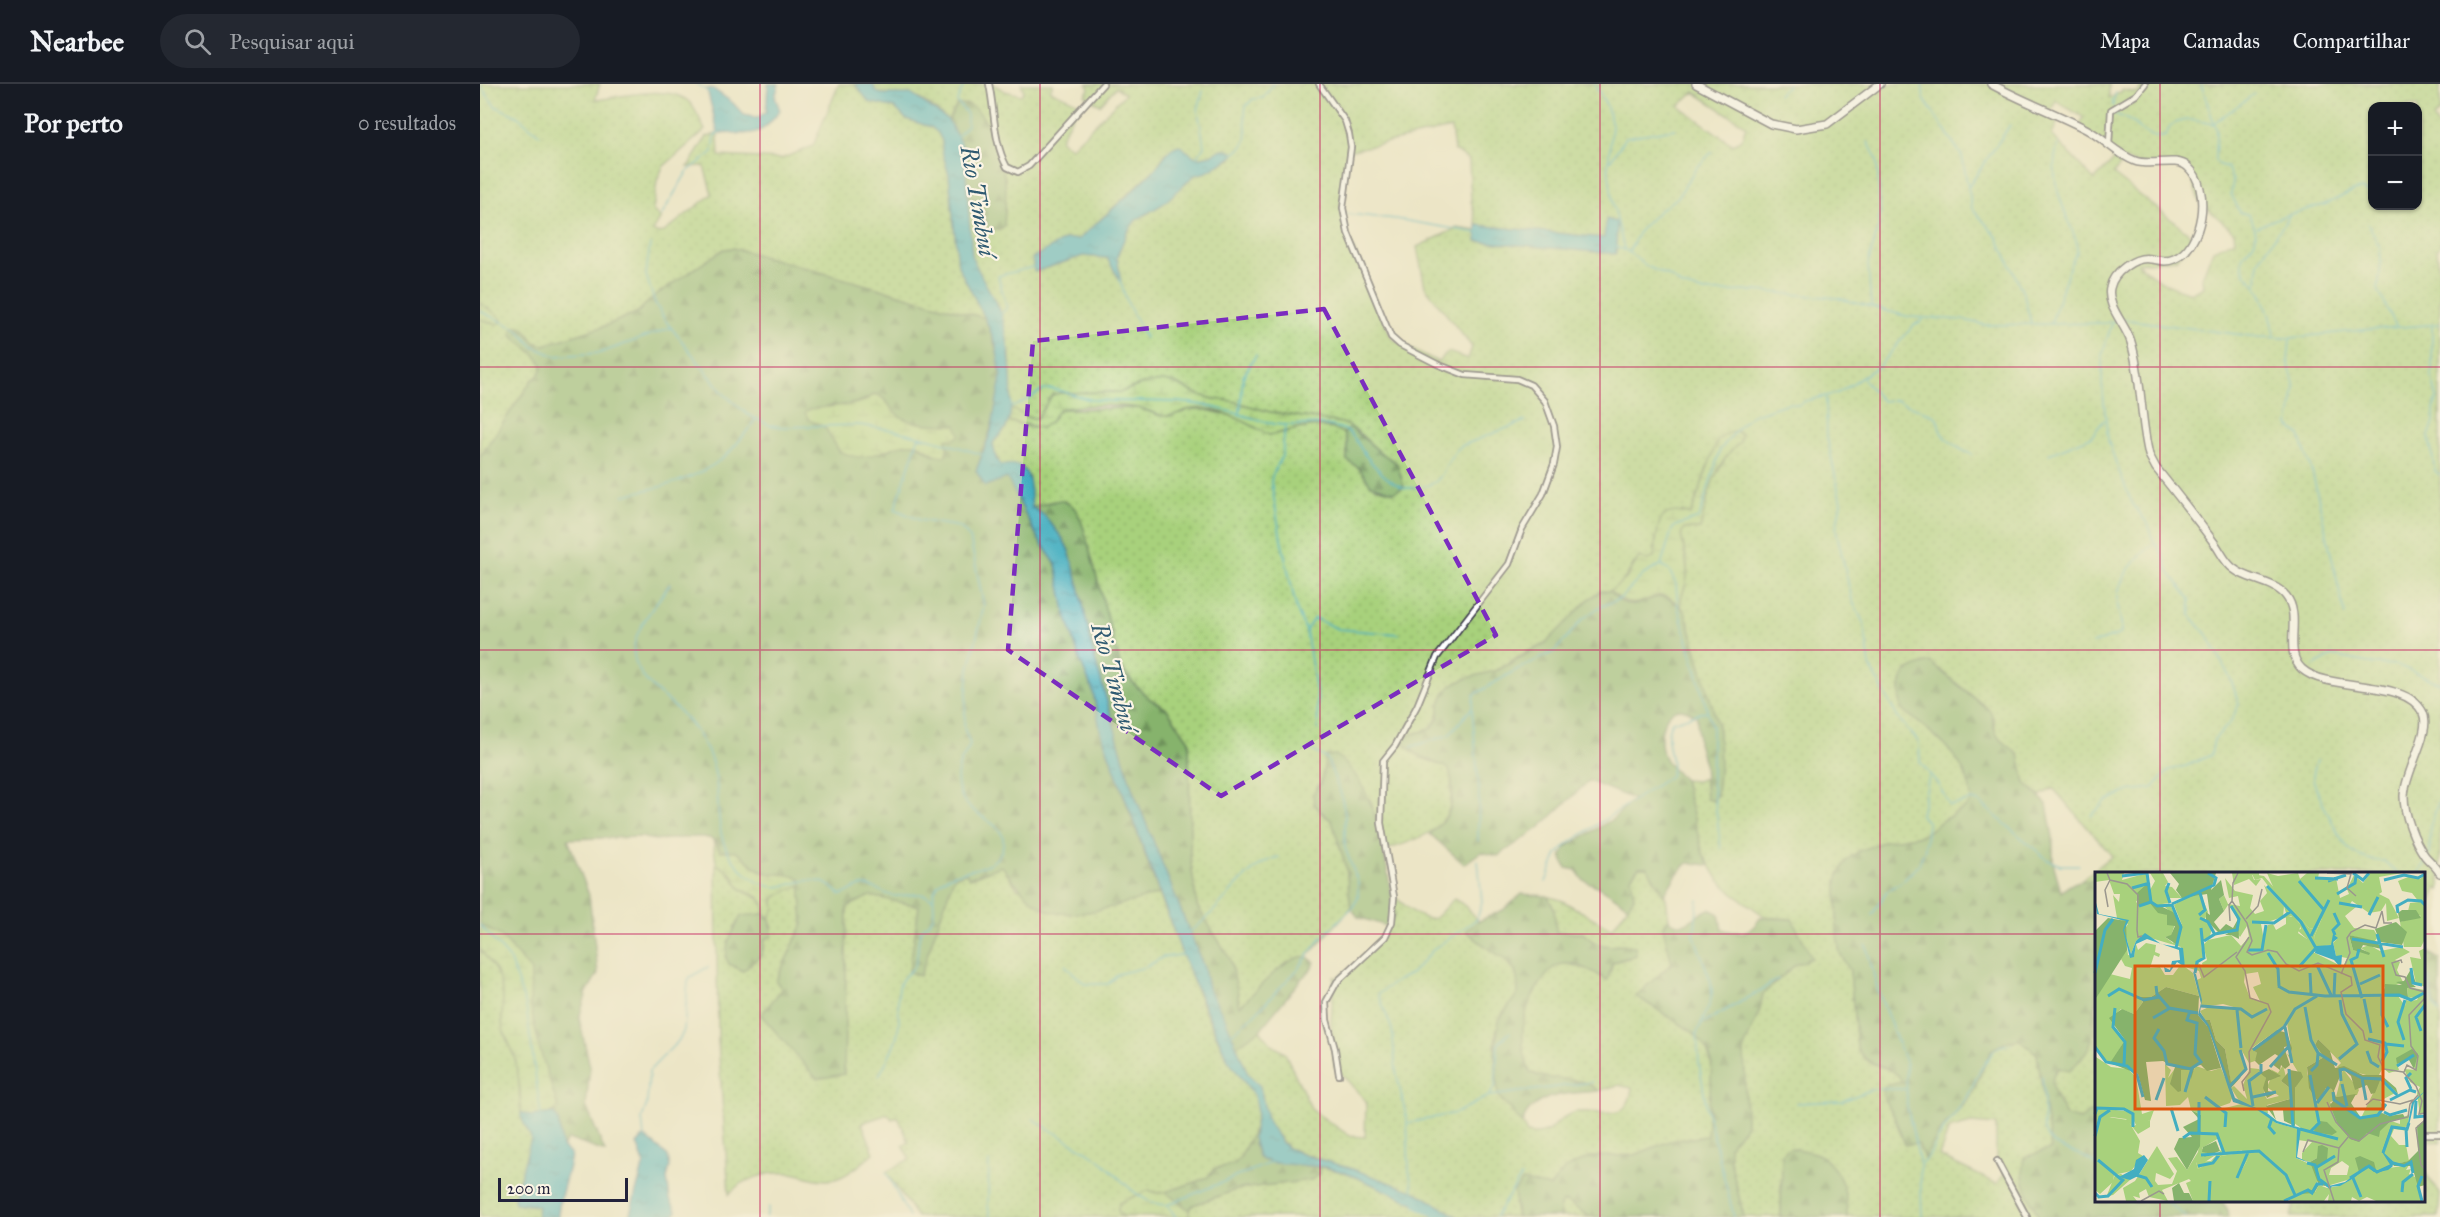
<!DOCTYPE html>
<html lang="pt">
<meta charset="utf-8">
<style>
body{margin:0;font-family:"IM FELL Great Primer",serif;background:#242831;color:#f1f3f6}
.controls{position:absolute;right:18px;top:18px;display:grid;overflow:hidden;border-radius:12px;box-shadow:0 2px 4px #0004}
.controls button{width:54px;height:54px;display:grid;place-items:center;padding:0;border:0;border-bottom:2px solid #363941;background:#171b24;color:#f1f3f6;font:30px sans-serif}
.scale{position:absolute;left:18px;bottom:15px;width:130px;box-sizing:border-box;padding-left:6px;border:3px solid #22223b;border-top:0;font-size:16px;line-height:21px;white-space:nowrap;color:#22223b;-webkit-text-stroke:4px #fcf5e5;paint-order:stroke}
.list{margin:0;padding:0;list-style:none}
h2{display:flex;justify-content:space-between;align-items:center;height:78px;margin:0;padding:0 24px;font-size:26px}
h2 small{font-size:20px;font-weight:400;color:#9ea1a6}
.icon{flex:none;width:33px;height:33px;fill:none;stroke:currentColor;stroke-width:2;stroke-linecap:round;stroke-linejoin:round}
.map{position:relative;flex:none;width:1960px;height:1133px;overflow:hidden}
header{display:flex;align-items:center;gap:36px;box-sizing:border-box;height:84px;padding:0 30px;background:#171b24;border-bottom:2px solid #363941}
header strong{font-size:28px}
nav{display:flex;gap:33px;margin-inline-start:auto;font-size:21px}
.search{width:420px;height:54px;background:#242831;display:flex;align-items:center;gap:15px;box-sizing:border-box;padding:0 21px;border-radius:33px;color:#9ea1a6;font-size:22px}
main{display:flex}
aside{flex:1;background:#171b24}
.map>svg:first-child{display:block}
.grass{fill:url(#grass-dots);stroke:#657a5c;stroke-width:1.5;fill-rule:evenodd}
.forest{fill:url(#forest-firs);stroke:#546a54;stroke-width:1.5;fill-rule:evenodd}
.wetland{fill:url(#wetland-marsh);stroke:#657a5c;stroke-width:1.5}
.water{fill:url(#water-ripples);stroke:#32687e;stroke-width:1.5}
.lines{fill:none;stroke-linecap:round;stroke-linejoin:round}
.stream{stroke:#43aec1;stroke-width:1.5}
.river{stroke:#43aec1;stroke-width:8}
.street-casing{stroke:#403f50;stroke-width:8}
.secondary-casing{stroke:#403f50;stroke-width:10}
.street{stroke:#fff;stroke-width:4.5}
.secondary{stroke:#fff;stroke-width:7}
.marked{fill:none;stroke:#7b2cbf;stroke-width:4.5;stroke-dasharray:12 8;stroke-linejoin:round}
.grid{fill:none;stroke:#c2185b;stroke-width:1.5;stroke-opacity:0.55}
.labels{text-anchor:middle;stroke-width:4.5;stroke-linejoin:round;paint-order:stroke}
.water-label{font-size:24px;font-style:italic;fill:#2f5a71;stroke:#fcf5e5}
.inset-river{fill:none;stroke:#43aec1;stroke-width:3}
.inset-road{fill:none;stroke:#9b978e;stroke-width:1.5}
.view{fill:#de560e;fill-opacity:0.15;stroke:#de560e;stroke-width:3}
.inset-edge{fill:none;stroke:#22223b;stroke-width:3}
</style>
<header>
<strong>Nearbee</strong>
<div class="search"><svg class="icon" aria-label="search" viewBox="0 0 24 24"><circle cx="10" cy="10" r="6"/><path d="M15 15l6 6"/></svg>Pesquisar aqui</div>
<nav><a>Mapa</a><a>Camadas</a><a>Compartilhar</a></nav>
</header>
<main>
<aside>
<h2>Por perto<small>0 resultados</small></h2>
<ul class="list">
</ul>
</aside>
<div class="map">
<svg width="1960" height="1133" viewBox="0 0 1960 1133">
<defs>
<pattern id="grass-dots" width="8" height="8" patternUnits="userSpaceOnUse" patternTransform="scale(1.5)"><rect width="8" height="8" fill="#a8d17c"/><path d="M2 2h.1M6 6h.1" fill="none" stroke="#90b36c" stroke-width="1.8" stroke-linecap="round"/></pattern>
<pattern id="forest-firs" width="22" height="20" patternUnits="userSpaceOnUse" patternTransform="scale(1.5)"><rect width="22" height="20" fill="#86b36c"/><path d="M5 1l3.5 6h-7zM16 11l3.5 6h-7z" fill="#6d915a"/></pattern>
<pattern id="wetland-marsh" width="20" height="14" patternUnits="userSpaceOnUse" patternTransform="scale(1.5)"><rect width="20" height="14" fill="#a8d17c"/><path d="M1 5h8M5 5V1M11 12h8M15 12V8" fill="none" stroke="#90b36c"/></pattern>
<pattern id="water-ripples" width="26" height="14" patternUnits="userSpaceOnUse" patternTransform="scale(1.5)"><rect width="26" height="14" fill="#43aec1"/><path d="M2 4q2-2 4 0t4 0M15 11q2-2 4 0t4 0" fill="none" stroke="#388d9e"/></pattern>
</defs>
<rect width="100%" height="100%" fill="#fcf5e5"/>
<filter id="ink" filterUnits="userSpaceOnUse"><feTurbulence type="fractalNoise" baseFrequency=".0167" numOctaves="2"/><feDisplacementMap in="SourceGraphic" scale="12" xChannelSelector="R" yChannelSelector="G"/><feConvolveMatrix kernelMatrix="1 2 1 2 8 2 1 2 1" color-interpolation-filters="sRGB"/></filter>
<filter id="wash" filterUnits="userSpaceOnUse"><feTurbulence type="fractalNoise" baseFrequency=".008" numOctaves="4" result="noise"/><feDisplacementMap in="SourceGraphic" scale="24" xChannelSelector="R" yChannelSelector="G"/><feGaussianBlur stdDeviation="1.35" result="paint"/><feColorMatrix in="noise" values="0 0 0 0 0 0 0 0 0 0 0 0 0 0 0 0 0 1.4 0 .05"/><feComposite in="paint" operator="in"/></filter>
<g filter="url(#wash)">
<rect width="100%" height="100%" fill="#ece5c6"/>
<path class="grass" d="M 0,0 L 120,0 L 115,16 C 140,13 188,0 208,17 C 216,24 220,37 225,46 L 183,83 L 177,97 L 173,127 L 181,134 L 173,147 L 176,149 L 184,148 L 232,110 L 224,82 L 208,83 L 227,52 L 228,53 L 238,49 L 239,72 L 301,75 L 333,62 L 359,0 L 375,0 L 378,5 L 408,22 L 415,24 L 426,35 L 451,43 L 458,49 L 462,57 L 462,67 L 469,91 L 478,182 L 505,234 L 253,164 L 244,165 L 173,213 L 158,228 L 125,242 L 64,261 L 54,258 L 46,246 L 35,255 C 44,258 65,276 63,287 C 61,292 56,294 52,296 L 0,373 L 0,235 L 16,240 L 19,232 L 0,219 Z
M 393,0 L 513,0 L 525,7 L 541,11 L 544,7 L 541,0 L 573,0 L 570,6 L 599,19 L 580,56 L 591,64 L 645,10 L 636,3 L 620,21 L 605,11 L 609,5 L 607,0 L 1629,0 L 1629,15 L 1643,6 L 1658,9 L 1662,0 L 1960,0 L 1960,28 L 1953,34 L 1960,45 L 1960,162 L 1957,166 L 1960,202 L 1960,806 L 1957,804 L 1944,837 L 1944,790 L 1616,790 L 1616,798 L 1601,796 L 1632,772 L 1573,704 L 1560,712 L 1545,699 L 1539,671 L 1518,653 L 1515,647 L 1514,635 L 1505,622 L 1450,578 L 1426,587 L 1421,600 L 1421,625 C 1451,647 1492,677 1492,718 L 1484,725 L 1463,736 L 1443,751 L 1405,757 L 1357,797 L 1357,850 L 1360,869 L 1370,887 L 1377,964 C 1390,989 1412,977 1423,998 L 1405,1002 L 1404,1015 L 1414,1032 L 1425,1060 L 1438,1059 L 1444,1074 L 1459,1048 L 1491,1013 L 1511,966 L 1528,957 L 1540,956 L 1557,970 L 1571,1065 L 1545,1073 C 1539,1097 1549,1112 1559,1133 L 1367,1133 C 1367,1109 1362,1089 1343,1073 C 1335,1067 1320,1067 1311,1064 L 1301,1099 L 1301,1133 L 1264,1133 L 1250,1076 L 1249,1062 L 1266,1041 L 1264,964 L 1268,950 L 1279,928 L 1283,910 L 1315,881 L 1312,835 L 1286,833 L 1252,809 L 1238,795 L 1223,770 L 1204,696 L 1217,697 L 1224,694 L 1226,715 L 1237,711 L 1239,646 L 1205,527 L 1200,522 C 1200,513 1204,507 1206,499 C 1209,483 1205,466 1201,451 L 1204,445 L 1220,445 L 1231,399 L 1251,365 L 1228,381 L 1211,431 L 1202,428 L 1176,452 L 1174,475 L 1154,479 C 1148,490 1143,501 1131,506 C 1123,510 1119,508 1110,514 C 1094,527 1083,548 1065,559 C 1056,565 1045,568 1036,574 C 1030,577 1024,583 1017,586 C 1003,593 987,592 974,600 C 950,616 970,644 935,649 L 941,674 L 968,683 C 973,694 971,700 971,711 C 971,749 932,757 903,767 L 891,717 L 863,677 L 846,672 L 841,699 L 837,702 L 841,729 L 852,737 L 866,783 L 871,824 L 827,873 L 821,873 L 760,923 L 750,875 L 717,822 L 710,772 L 709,657 L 687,625 L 670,615 L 654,600 L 641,584 L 598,429 C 584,410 572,418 552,423 C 549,407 552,391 537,381 L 521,381 L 513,367 L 513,359 L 525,345 L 528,337 L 553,344 L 570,338 L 579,325 L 659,324 L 678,331 L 701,329 L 710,325 L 722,325 L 757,333 L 789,351 C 816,347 838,335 864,349 L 867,358 L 867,376 L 879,384 L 896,403 L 914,408 L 922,399 L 921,395 L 901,369 L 876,346 L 862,339 L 790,328 L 752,317 L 734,315 L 719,311 L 694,299 L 663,300 L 641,308 L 580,309 L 572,311 L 557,334 L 549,334 L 530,324 L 530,270 L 519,223 L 498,188 L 492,172 L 487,111 C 512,124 499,128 514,147 L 477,22 L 468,36 C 458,29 446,16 435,13 C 423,10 408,12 396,8 ZM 1214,8 L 1266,42 L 1262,54 L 1253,61 L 1199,22 ZM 1576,17 L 1603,33 L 1600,44 L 1638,72 L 1614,96 L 1572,51 L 1578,37 L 1568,32 ZM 1892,22 L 1938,22 L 1938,122 L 1892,122 ZM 971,44 L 974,66 L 989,76 L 991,117 L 997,141 L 1124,154 L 1126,135 L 1135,170 L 997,157 L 998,147 L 977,144 L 937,163 L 945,203 L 992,263 L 988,275 L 968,268 L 958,278 L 912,255 L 865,145 L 860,123 L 868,67 ZM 699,61 L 717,74 L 731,71 L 742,65 L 752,75 L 715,91 L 683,120 L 656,136 L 647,148 L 637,172 L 640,196 L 627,174 L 603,172 L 555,188 L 586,155 L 599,155 L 675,85 L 686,69 ZM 1645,76 L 1662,81 L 1701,81 L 1711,92 L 1719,117 L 1754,148 L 1755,156 L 1733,166 L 1722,193 L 1723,203 L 1712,209 C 1691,204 1676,195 1659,181 L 1658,179 L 1696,175 L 1706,163 L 1711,151 L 1633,90 ZM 1491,1039 L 1516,1041 L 1516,1076 L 1525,1089 L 1517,1100 L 1459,1072 L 1469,1045 Z
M 236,779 C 251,788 250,791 259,803 C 268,814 284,809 285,828 L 282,830 L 260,837 L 254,843 L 249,880 L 263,887 L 282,870 L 285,855 L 293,843 L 290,838 C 290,834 294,815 296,812 L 322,800 L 323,840 L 296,897 L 364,990 L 367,823 L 390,812 L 439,822 L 430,888 L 474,793 L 487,788 L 490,794 L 522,781 L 537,804 L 601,829 L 679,810 L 725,928 L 748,976 L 774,1011 L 777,1029 L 773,1047 L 760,1074 L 754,1080 L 734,1085 L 728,1093 L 716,1098 L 691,1107 L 676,1109 L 669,1106 L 639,1119 L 638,1127 L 644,1133 L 437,1133 L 406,1088 L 430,1075 L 423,1062 L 429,1058 L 418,1033 L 412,1035 L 408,1030 L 382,1039 L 394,1069 C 383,1078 368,1092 355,1095 C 339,1099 324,1090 309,1089 C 289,1087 262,1095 249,1110 L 238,958 Z
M 1159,783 L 1167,783 L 1186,814 L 1189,835 L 1183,843 L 1192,879 L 1156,912 C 1174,925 1193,934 1211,947 C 1244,968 1230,1020 1227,1052 L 1190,1057 L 1155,1071 L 1133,1073 L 1085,1085 L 1070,1103 L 1042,1097 L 1034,1120 L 1037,1133 L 978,1133 L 938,1109 L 808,1064 L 790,1043 L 775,997 L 768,990 L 756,962 L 780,946 L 792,961 L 805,969 L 832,1026 L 870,1052 L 885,1053 L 886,1017 L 854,982 L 851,939 L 854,893 L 856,894 L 875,880 L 900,855 L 915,831 L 911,809 C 920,817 944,842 956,833 C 963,827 967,820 974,815 L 986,822 L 999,838 L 987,848 C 1005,862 1049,882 1037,911 C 1032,922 1022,926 1019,937 C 1011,960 1017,988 1018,1012 L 1042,1039 L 1047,1049 C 1074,1054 1071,1037 1092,1029 C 1107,1024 1130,1035 1143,1025 C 1149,1020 1151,1012 1152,1004 L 1138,1001 L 1118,1007 C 1101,989 1072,1000 1050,988 C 1037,956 1041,923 1063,895 C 1068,889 1072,883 1080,880 C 1090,878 1098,884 1107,885 C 1115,887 1123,886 1131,887 L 1132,880 C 1140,874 1148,876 1156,871 L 1155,862 C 1130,858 1125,870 1103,849 L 1076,848 L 1074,824 L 1067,812 L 1081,816 L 1132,845 L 1154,813 L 1151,793 Z
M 0,865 C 11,879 21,892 23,910 C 24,923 20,936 24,948 C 28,962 36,972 38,987 C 41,1010 37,1035 52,1054 L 35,1109 L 40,1120 L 58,1122 L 57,1133 L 0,1133 Z
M 1616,882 L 1616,1025 L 1601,1037 L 1586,1032 L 1572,1004 L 1572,995 L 1576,986 L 1601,976 L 1611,957 Z
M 1944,889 L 1949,897 L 1956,923 L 1960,924 L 1960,1059 L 1949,1056 L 1944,1062 Z
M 839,1083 L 867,1089 L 964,1133 L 709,1133 L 708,1128 L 713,1121 L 759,1105 L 831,1096 L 840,1090 Z
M 1944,1087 L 1960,1110 L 1958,1133 L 1811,1133 L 1815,1117 L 1944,1116 Z
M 1087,1118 L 1110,1133 L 1081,1133 L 1080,1122 L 1082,1119 Z"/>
<path class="forest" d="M 486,20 C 508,24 521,75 525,95 C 527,110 525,127 524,142 L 520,146 L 509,145 C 502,126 508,122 487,111 L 484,65 L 468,36 L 477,21 Z
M 253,164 L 505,234 C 512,252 520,272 521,292 C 521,320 506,360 496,387 L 527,393 L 559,456 L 576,480 L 585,527 L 600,576 L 613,607 L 620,645 L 679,810 C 650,817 603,835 573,828 C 555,824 532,796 522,782 L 489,794 L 486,789 L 474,793 L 440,892 L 429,888 L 439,822 L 390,812 L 367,823 L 364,990 L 337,995 L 281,931 L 302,905 L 296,897 L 323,840 L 320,795 C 311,791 302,793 292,791 C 277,787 268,776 256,767 L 240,768 L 237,758 C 222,745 183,762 162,753 L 88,755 L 109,811 L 118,889 L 107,908 L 99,934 L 110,983 L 106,1022 L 125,1068 L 88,1055 L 82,1063 L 78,1035 L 73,1029 L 78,1023 L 59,963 L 50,920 L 51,887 L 21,852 L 0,841 L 0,373 L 52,296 C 79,280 43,263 31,251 L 33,243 L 43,243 L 54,258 L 64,261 L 125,242 L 158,228 L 173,213 L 244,165 ZM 395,310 C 406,313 410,325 419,332 C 434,342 458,340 476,341 L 468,354 L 466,355 L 467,366 L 455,372 C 423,348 425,364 394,370 C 384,372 371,368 360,368 L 345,343 L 347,322 C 365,322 380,320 395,310 Z
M 870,343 L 901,369 L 917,379 L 924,403 L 914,408 L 891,401 L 879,384 L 867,376 L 867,358 L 864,349 Z
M 580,416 C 597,421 598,429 604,445 L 641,584 L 654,600 L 670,615 L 687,625 L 709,657 L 710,772 L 717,822 L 750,875 L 758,909 L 758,920 L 760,922 C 772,911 810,867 827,873 C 830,874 832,877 835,878 L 829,888 L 822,894 L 780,946 L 756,962 L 728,904 L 724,884 L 652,704 L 613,569 L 599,502 L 589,467 L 583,455 L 552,423 Z
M 1121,507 L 1130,507 C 1133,510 1137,515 1140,517 C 1167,531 1172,494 1205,527 L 1239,646 L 1240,679 L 1237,711 L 1233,717 L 1226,715 L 1224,680 L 1218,659 L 1217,633 C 1190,610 1177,643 1182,666 C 1184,678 1196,688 1204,696 L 1223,770 L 1229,781 L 1208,779 L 1197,790 L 1184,811 L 1167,783 L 1159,783 L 1151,793 L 1154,813 L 1148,822 L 1121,804 L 1103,796 L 1096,786 L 1086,784 L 1081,773 L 1086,763 L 1133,735 L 1153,715 L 1109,697 L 1059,744 L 1018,772 L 1001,768 L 984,780 L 950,750 C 955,745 963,739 967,732 C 974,719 974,696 968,684 C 952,676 934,674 924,658 L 928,651 L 945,647 L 953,642 L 959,634 L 959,622 L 964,610 L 972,601 L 987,594 L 1018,586 L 1066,559 L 1109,515 Z
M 1450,578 L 1511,628 L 1515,647 L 1518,653 L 1539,671 L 1545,699 L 1567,720 L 1573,753 L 1573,778 L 1581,808 C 1592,798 1601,794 1616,798 L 1616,919 C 1612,931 1613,942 1612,954 C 1610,966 1598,978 1590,987 L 1579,984 L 1576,986 C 1566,1001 1579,1018 1586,1032 L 1600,1036 L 1616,1025 L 1616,1116 L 1742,1117 L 1748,1126 L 1749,1133 L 1559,1133 C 1549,1112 1539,1097 1544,1073 L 1571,1065 L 1557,970 L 1540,956 L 1528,957 L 1511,966 L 1491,1013 L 1459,1048 L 1444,1075 L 1438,1059 L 1425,1061 L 1414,1032 L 1404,1015 L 1403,1008 L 1405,1002 L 1422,998 C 1414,978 1390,988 1377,964 L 1370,887 L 1360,869 L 1357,850 L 1357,797 L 1359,790 L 1367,776 L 1379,767 L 1405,757 L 1443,751 L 1463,736 L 1484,725 L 1491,718 C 1492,677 1451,647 1421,625 C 1418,595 1420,585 1450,578 Z
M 856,671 C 901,705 905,779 915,831 L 906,842 L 878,833 L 871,824 L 866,783 L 852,737 L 834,721 L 833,709 L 841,699 L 846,672 Z
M 1042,810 L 1067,812 L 1074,824 L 1076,848 L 1103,849 C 1124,870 1130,858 1155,862 L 1156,871 C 1149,875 1136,874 1132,880 C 1130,884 1129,891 1128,896 C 1115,890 1099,878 1084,880 C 1073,881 1069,888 1063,896 C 1041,923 1037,956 1050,988 C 1072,1000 1101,989 1118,1007 C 1089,1010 1053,1008 1042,1039 L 1018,1012 L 1015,966 L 1019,936 L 1038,909 C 1038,887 1035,881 1017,870 C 1006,864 996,855 986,847 L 999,837 L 1023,826 Z
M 1229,825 C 1244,831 1238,833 1242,845 C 1259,851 1271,850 1280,834 L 1312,835 L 1332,874 L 1315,881 L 1283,910 L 1279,928 L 1264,964 L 1266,1041 L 1249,1062 L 1250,1076 L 1264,1133 L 1110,1133 L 1087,1118 L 1082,1119 L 1080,1122 L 1081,1133 L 1037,1133 L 1034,1107 L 1043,1097 L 1070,1103 L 1085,1085 L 1109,1073 L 1155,1071 L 1190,1057 L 1227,1052 L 1232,978 L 1226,964 L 1213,948 L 1156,912 L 1192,879 L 1183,843 L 1189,835 C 1203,849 1216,830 1229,825 Z
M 283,830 L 290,833 L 292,852 L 285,855 L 282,870 L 263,887 L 249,880 L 246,874 L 248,858 L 261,832 Z
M 1944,866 L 1960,876 L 1960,924 L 1956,923 L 1949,897 L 1944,889 Z
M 773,1047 L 774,1060 L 778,1072 L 800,1079 L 839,1083 L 840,1090 L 831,1096 L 759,1105 L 713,1121 L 709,1126 L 685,1108 L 716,1098 L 728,1093 L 734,1085 L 754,1080 L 760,1074 Z
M 1310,1064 C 1320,1066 1335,1067 1343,1073 C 1362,1089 1367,1109 1367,1133 L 1301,1133 L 1302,1070 Z"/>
<path class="wetland" d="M 0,219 L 19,232 L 23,238 L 16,240 L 0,235 Z
M 683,297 L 694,299 L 719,311 L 734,315 L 752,317 L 790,328 L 862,339 L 870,343 L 864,349 C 838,335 816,346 789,351 C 768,339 737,321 711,325 C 702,326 695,333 685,332 C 675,331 668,325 658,324 C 634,320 603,321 579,325 L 570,338 L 561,344 L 528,337 L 530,324 L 549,334 L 557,334 L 572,311 L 580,309 L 641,308 L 663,300 Z
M 395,310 C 406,313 410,325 419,332 C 434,342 458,340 476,341 L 480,351 L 473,356 L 466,355 L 467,366 L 465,372 C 450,372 447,361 435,360 C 415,358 399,373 379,373 C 373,373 366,369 360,368 L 345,343 L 329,336 L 325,328 L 330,325 L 374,320 L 385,317 Z
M 1255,347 L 1261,350 L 1260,358 C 1233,381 1228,412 1220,445 L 1204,445 L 1201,451 C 1204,467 1209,483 1206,499 C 1204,507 1200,513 1200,522 C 1171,492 1166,540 1130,507 L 1146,495 L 1159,473 L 1167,476 L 1174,474 C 1179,448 1172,419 1211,431 L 1237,357 L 1244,351 Z
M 233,755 L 240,767 L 256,767 C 265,773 273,784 283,788 C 294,792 310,788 320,795 L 322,800 L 295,813 L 293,816 L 295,824 L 290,833 L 283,830 L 285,828 L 284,820 L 279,813 L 260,804 L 252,790 L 236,779 Z
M 0,841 L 21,852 L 51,887 L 50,920 L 59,963 L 78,1024 C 70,1032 51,1036 41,1028 L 40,1005 L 35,972 L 24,948 L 22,940 L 23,910 L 17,888 L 0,865 Z
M 669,1106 L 676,1109 L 685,1108 L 709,1126 L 709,1133 L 644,1133 L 638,1127 L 639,1119 Z"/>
<path class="water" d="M 288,0 L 299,0 L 295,13 L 300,26 C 280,56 270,49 238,49 L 227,5 L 232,4 L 253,19 L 264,31 L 277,34 L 286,28 Z
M 375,0 L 393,0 L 396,8 L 402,10 L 431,10 L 468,36 L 484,65 L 492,172 C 499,190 509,205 518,222 C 529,243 538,325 525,345 C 522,350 516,354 513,359 L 516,375 L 521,381 C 526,381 531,380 536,381 C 553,384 550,411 552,423 L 565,432 L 583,455 L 589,467 L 599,502 L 613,569 L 652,704 L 724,884 L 728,904 L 745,934 L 768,990 L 780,1002 L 787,1035 L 801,1058 L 808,1064 L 824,1071 L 870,1084 L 938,1109 L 978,1133 L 964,1133 L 867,1089 L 845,1083 L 793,1079 L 782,1076 L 778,1072 L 773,1054 L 777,1029 L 774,1011 L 748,976 L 705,878 L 620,645 L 613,607 L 600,576 L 585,527 L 576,480 L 559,456 L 527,394 L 505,402 L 496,387 L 511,347 L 521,293 L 516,261 L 505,234 L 478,182 L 469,91 L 462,67 L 462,57 L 458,49 L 451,43 L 426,35 L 415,24 L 389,18 Z
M 699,61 L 717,74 L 731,71 L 742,65 L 752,67 L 754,72 L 727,88 L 715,91 L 683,120 L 656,136 L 647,148 L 637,172 L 641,198 L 627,174 L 603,172 L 554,188 L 552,174 L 586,155 L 599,155 C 624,132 650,111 673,87 C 682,79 686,64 699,61 Z
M 1126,135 L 1137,138 L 1136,170 L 997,157 L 997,141 L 1124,154 Z
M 41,1028 L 51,1032 L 73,1029 L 78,1035 L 82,1063 L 91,1070 C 89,1092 78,1112 78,1133 L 57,1133 L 58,1122 L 35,1119 L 34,1115 L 51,1054 L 41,1033 Z
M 164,1052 L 188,1072 L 190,1083 L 187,1094 L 190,1115 L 197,1128 L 191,1133 L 149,1133 L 164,1079 L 157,1060 Z"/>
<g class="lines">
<path class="stream" d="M 217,0 L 228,8
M 1114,0 L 1126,20 L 1132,41 L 1128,83 L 1133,119 L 1144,165
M 1442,0 L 1444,15 L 1482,72 L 1492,124 L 1518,154 L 1544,211 L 1551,239
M 1721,0 L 1736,45 L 1735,77 L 1740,81 L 1747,83 L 1753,97 L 1751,110 L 1760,128 L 1769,131 C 1789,166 1758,161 1762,181 C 1765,195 1772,194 1777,203 C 1786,217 1792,237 1794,252
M 0,1 L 15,22 L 37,32 L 60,51
M 1298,11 L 1308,0
M 1633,22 L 1633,17 L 1636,9
M 1634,29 C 1638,32 1643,33 1647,35 C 1661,44 1668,57 1686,52 L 1690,42 C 1707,32 1715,37 1734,40
M 1735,38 L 1774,10
M 477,53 L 487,41 L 487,30 L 477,18 L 484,0
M 1388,58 L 1397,75 L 1400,126 L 1399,141 L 1388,180 L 1391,222
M 753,70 C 777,56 761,44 766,22 L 773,15 L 783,14 L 793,0
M 717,73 L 724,62 L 718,26 L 723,7
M 1130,77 L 1146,53 L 1195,45
M 1489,102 L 1530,41
M 867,130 L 916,135 L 998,149
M 181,132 L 207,88 L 233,68 L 235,51 L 240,48
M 1888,139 L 1900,164 L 1901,177 L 1898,206 L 1916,242
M 1777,143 L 1800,133 L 1846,120 L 1873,107 L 1881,105 L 1892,109
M 170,160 L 166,191 L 175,219 L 185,236 L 244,310 L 267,330 L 289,341 L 303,343 L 379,341 L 413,346 L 455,356 L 504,371
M 1134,162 L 1147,167 L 1166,182 L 1191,193 L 1202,202 L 1225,208 L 1277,207 L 1357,214 L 1430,233 L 1484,236 L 1505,241 L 1626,239 L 1637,236
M 1149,167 L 1160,146 L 1180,126 L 1198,113 L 1216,84 L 1232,68
M 639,194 L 648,220 L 665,254
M 1777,201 L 1778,178 L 1809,132
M 0,227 L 37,245 L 54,263 L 75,272 L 120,269 L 190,244
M 521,230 L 527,224 L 518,192 L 553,183
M 1642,235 L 1778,253 L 1810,254 L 1883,246 L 1960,240
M 1571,239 L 1590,181 L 1597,168 L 1597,159 C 1586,128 1565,92 1579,59
M 1952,241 L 1952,294 L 1957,314 L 1954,326 L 1954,339 L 1949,352 L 1955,387 L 1960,391
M 1810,255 L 1808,277 L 1815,304 L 1809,341 L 1820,352 L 1833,391 L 1865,531
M 1383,295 L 1402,317 L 1416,316 L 1455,332 C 1460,337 1458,340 1460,346 C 1465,356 1481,367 1492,370
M 1346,314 L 1347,353 L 1361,419 L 1356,445 L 1372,516 L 1384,540 L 1390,582 L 1418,634 L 1439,658 L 1440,678 L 1458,700 L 1470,722 L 1492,716 L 1499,718 L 1568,776 L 1580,781 L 1599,781
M 531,318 L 531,323 C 546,321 557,304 572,305 C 587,307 601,315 616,316 C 650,319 683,315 716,320 C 745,324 768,334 795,340 C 818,344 838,336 863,345 C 874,349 879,363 886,372 C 895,383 914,404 929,404 C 972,403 957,382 981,362 L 1045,337
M 760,329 L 763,293 L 776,271
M 805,342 L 802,372 L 792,392 L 791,398 L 801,455 L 817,527 L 826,547 L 837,613 L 838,646
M 1569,370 L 1611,353 L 1624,336
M 144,411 C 177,404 216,396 243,374 C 256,363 266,348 276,335
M 1182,481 L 1190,488 L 1196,500 L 1198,523 L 1232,643 L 1232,694 L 1241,765
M 190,500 C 178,517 150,550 154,571 C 158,598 185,612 202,630 C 213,641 221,654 228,668 C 249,713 222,756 269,792 C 302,817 312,790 342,798 C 350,801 355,806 361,811 C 368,810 371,805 378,803 C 391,798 403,811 415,812 C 432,813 435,805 453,815
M 826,546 L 834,534 L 858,545 L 918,550
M 1612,560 L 1640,550 C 1644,542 1639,532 1638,523 C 1635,495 1655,475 1674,460
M 1834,582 L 1852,572 L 1894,580 L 1917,581 L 1960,599
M 931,663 L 969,651 L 991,625
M 1837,676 C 1835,682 1833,688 1833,694 C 1835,706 1861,758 1869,765 C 1879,774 1892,777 1904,777 L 1918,790
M 1611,732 L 1625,718 L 1648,707 L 1673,704 L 1689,686 L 1706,682 L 1731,671 L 1734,655 L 1750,639 L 1759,620 L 1751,596 L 1728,552 L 1711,532 L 1710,515 L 1689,488 L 1683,471 L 1672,454 L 1667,439 L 1652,419 L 1637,382 L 1628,356 L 1622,299 L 1622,271 L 1632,239
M 998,757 L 999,706 L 992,625 L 994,611 L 1036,586 L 1074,568 L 1103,535 L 1118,524 L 1141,514 L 1163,491 L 1181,481 L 1192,446 L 1195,442 L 1219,434 L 1240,366 L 1262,339 L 1273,331 L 1299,322 L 1309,319 L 1319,321 L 1325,317 L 1358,309 L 1399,282 L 1433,242 L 1443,236
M 1950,771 L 1950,742 L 1960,714
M 1939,790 L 1945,778
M 1066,798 L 1077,770 L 1088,760 L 1190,692 C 1197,675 1181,655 1192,638 L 1227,627
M 1218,816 L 1214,851 L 1231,898 L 1232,908 L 1230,919 L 1217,949 L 1219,979 L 1227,1026 L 1254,1133
M 1392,831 L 1406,808 L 1425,795 L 1439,780 L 1445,764 L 1448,739 L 1441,731 L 1449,692
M 0,841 L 29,874 L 46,922 L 61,1032
M 708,848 C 737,833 766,778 799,773
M 1386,861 L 1398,907 L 1426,980 L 1427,1022 L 1440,1080 L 1442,1133
M 585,881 L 605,900 L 628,900 L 638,890 L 666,883 L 683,873 L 703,871
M 1944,890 L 1948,893 L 1954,920 L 1960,929
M 1221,940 L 1275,910 L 1298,895
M 750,951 L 773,932 L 818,885 L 841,854 L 872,824 L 878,814 L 878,798 L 865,764 L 865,730 L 861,710 L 847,675 L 830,665
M 399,992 C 407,975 419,957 419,937 C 419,925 416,911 420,900 C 422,892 430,889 434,883 C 440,872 436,858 441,847 C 444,842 450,838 453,833 C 456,823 450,811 457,802 C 472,780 518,793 523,761 C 528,731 470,736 478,685 C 480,675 488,669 490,660 L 484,644 L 486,616 L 489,585 L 504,522 L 490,454 L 480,443 L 439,436 L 415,425 L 439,352
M 1562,992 C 1563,1002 1564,1011 1564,1021 C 1564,1037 1559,1053 1578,1062 C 1592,1069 1604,1070 1616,1081
M 1010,1012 L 1113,998
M 1316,1019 L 1362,1017 L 1393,1005 L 1426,1005
M 553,1035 C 574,1049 597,1060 617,1074 C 637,1088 658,1122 687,1121 L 792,1078
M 928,1039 L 976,1029 L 1009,1012 L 1015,1003 L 1018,960 L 1030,948
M 164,1053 L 162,1034 L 167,1020 L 169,987 L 200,955 L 204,946 L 208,897 L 210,893 L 228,883
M 509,1078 L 508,1122 L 510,1133
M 1442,1079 L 1449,1072 L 1460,1051 L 1488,1012 L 1499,988 L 1514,966 L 1520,962 L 1532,960
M 406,1088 L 429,1133
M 933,1107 L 929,1086 L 927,1036 L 916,987 L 912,945 L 898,910 L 915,898 L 932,889 L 955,864 L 997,835 L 1002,818 L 998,776
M 1684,1116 L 1706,1133
M 687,1121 L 696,1133
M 286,1133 L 289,1123
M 1015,1133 L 1041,1093"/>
<path class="river" d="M 938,1120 L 963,1133"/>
</g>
</g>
<g filter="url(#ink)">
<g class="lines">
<defs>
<path id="street" d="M 509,0 C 515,27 513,58 527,83 L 538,88 L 549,82 L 623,0
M 839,0 L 865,37 L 869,50 L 871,63 L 863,124 L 868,149 L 911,253 L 920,261 L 957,280 L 985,291 L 1037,295 L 1051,301 L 1065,317 L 1074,342 L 1077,363 L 1074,380 L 1063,410 L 1042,445 L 1029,480 L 957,573 L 937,622 L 915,662 L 903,677 L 901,739 L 914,813 L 912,838 L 905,853 L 857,898 L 846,918 L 847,936 L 855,965 L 859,991
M 1629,61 L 1631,26 L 1656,11 L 1665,0
M 1944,1050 L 1960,1050
M 1517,1077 L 1547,1133"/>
<path id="secondary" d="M 1216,0 L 1291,40 L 1316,45 L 1347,40 L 1400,0
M 1511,0 C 1542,17 1575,29 1606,45 C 1623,54 1637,70 1655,77 C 1671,83 1696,72 1708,83 C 1732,104 1723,163 1694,175 C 1685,179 1679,176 1671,175 C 1655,172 1633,188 1630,204 C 1626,222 1646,241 1651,258 C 1662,294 1660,334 1669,371 L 1676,384 C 1696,409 1716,434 1735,460 C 1741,468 1745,479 1754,485 C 1769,497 1793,496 1806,512 C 1823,533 1802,567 1822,585 C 1849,609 1926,593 1943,629 C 1952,648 1925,687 1924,712 C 1924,730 1934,757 1945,772 C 1950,778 1956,782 1960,789"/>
</defs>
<use href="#street" class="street-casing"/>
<use href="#secondary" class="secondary-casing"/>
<use href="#street" class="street"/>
<use href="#secondary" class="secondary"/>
</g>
</g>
<path d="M0 0H1960V1133H0ZM 844,225 L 1016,551 L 741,712 L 528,566 L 553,257 Z" fill="#ece5c6" fill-opacity=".55" fill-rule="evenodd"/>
<path class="marked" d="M 844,225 L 1016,551 L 741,712 L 528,566 L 553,257 Z"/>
<path class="grid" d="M 280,0 L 280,1133M 560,0 L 560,1133M 840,0 L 840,1133M 1120,0 L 1120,1133M 1400,0 L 1400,1133M 1680,0 L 1680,790M 0,283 L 1960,283M 0,566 L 1960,566M 0,850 L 1616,850M 1944,850 L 1960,850M 1680,1116 L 1680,1133"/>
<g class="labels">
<g class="water-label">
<text transform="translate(498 117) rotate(80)" y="8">Rio Timbuí</text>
<text transform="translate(634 593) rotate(74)" y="8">Rio Timbuí</text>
</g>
</g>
<g transform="translate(1615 788)">
<rect width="330" height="330" fill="#ece5c6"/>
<path d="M 0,1 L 29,1 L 27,8 L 17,6 L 27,8 L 53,1 L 54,10 L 41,30 L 46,34 L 54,30 L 72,43 L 73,53 L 80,52 L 76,64 L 70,65 L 78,71 L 87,53 L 79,33 L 90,26 L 73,26 L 75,31 L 67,32 L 75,33 L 83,47 L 70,35 L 61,33 L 56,29 L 55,18 L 60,9 L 55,1 L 68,1 L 73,10 L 70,14 L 77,15 L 86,25 L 106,23 L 113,40 L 110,47 L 117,56 L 115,64 L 106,70 L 108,86 L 101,89 L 108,95 L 107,91 L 112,88 L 108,73 L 113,68 L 136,63 L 146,74 L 154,65 L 152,54 L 145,65 L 141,60 L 143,50 L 139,39 L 133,33 L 129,39 L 124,27 L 129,23 L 133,32 L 145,34 L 143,24 L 134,26 L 130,6 L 140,19 L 158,23 L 155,36 L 160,42 L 169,39 L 165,29 L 172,21 L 169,13 L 189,34 L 188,45 L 166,52 L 168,63 L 173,53 L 178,52 L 181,58 L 191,52 L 191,44 L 199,45 L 206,53 L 203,61 L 212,67 L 212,77 L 248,95 L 252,86 L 241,84 L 238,70 L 243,66 L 236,73 L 223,75 L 219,65 L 227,46 L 219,57 L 214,56 L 179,17 L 172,1 L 183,4 L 203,1 L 205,7 L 212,1 L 224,1 L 223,6 L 241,6 L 245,26 L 254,22 L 252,17 L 259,3 L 268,11 L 275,1 L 307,1 L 284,5 L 287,20 L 284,22 L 294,27 L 304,46 L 292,49 L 291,31 L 286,39 L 274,41 L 257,29 L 255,32 L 261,35 L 250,44 L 259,56 L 279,58 L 283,65 L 279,70 L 254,63 L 258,78 L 272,80 L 266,76 L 274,73 L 285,79 L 306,75 L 315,80 L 300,88 L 305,90 L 302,98 L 308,110 L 301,113 L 309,120 L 300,114 L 287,115 L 288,124 L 303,124 L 310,134 L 311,128 L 314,129 L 322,128 L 323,126 L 313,125 L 312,115 L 330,118 L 330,241 L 325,243 L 322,221 L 325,215 L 315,210 L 309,197 L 321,198 L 311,182 L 302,192 L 304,198 L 294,201 L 288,196 L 282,206 L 242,195 L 246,191 L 223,167 L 220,173 L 229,185 L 212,195 L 212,201 L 220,228 L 223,229 L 231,216 L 237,217 L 239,229 L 235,230 L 253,262 L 284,259 L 296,249 L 305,252 L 305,246 L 314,243 L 313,253 L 308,257 L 314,259 L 299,257 L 296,264 L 304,273 L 311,273 L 314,289 L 301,292 L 293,285 L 297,291 L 294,296 L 314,293 L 311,298 L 316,297 L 314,302 L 322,306 L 326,329 L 281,329 L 272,325 L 264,329 L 257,325 L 256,329 L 233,329 L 234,322 L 229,329 L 194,329 L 199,323 L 191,329 L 98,329 L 91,311 L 96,309 L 94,307 L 67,318 L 73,329 L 54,325 L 51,317 L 44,321 L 45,326 L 38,324 L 42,329 L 31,329 L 28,316 L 40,309 L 62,274 L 79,302 L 75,307 L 61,301 L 60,309 L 63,313 L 77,312 L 82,299 L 73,286 L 82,285 L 92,298 L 103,280 L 105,263 L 115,262 L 105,262 L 106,243 L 96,238 L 93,225 L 85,233 L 71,234 L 70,192 L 76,198 L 73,206 L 81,195 L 77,207 L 86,219 L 86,198 L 95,198 L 94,206 L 101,194 L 116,199 L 126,196 L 138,224 L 135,231 L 121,236 L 130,241 L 130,236 L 146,232 L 136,216 L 139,214 L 152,227 L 148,213 L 155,196 L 164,197 L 171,206 L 169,222 L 172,227 L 184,224 L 172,215 L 176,206 L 184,205 L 175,197 L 183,201 L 188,193 L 191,205 L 186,209 L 195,216 L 195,227 L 172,233 L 173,241 L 169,241 L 181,251 L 203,257 L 201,286 L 219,294 L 223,308 L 219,320 L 214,317 L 208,321 L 220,320 L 224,313 L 232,316 L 244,314 L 259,306 L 232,314 L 223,304 L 223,294 L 227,291 L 222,286 L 215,290 L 207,288 L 207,281 L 217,270 L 203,268 L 206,256 L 199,251 L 200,216 L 206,205 L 192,182 L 196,184 L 197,180 L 192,151 L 198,140 L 188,154 L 157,176 L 163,182 L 160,189 L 154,191 L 147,179 L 150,198 L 136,211 L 130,177 L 121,168 L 115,148 L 110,148 L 105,139 L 114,135 L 146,137 L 128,132 L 107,135 L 102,115 L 102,108 L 106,106 L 104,99 L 90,95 L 86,75 L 49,64 L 41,69 L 36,82 L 29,58 L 33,52 L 22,46 L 18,23 L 24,30 L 25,22 L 19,22 L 14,8 L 0,10 ZM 163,100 L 166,112 L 158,115 L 165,129 L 155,126 L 149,110 L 150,102 ZM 124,266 L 134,281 L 159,276 L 145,301 L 152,284 L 150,280 L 126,284 L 103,297 L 101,290 L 107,292 L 119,284 L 109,284 L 112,281 L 107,276 ZM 247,289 L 254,294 L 252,303 L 234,303 L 236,296 ZM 137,1 L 164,1 L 164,4 L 157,3 L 159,8 L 166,7 L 161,14 L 154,7 L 139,13 ZM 330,2 L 330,67 L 326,75 L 309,75 L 305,50 L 326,44 L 313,39 L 315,31 L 324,30 L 317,21 L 307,19 L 303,9 L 316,4 L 325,7 ZM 51,71 L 61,73 L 60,80 L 65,82 L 64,85 L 59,83 L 55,96 L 65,95 L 70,103 L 78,103 L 86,92 L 98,101 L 104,124 L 71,115 L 56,125 L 44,126 L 48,130 L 39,142 L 26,137 L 20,143 L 19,155 L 30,168 L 16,191 L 7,186 L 0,173 L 0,128 L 15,102 L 35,107 L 37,96 L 30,94 L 26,87 L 32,76 L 33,83 L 39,84 L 41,72 L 43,78 ZM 330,76 L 330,115 L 321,111 L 315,85 L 326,87 L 324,79 ZM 0,176 L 1,185 L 16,195 L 33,197 L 41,205 L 47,242 L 59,238 L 55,249 L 51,248 L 42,255 L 35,241 L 28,238 L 5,236 L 0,241 ZM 248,197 L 264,218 L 262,223 L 241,225 ZM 285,207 L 300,221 L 285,229 L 289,236 L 284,243 L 266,246 ZM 13,245 L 33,248 L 45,269 L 43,281 L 48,284 L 36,299 L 19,303 L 18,310 L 5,322 L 0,318 L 0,259 L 2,252 Z" fill="#a8d17c" fill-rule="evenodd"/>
<path d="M 75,1 L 121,1 L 116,18 L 126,8 L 129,23 L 124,27 L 129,39 L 119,50 L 125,58 L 131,52 L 138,56 L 143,47 L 144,67 L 136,63 L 119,63 L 130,63 L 135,60 L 124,61 L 111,48 L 111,40 L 115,43 L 112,22 L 87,26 L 81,18 L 84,12 ZM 54,10 L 57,30 L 78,40 L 87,53 L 81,72 L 70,65 L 76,63 L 80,54 L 72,53 L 72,43 L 63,41 L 54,30 L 42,35 L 42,21 ZM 307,38 L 321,38 L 326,46 L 305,50 L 303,41 ZM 13,46 L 31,49 L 32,78 L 0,128 L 0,59 ZM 301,50 L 312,60 L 307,73 L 285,70 L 280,57 ZM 254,63 L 281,69 L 287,77 L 268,73 L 266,77 L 275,81 L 274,83 L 258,78 ZM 316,97 L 321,111 L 317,112 L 321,115 L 312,116 L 313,125 L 319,126 L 288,124 L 290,112 L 307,113 L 301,110 L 309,109 ZM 71,115 L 104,124 L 103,143 L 113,155 L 126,196 L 112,199 L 106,193 L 100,194 L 96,207 L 95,198 L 86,198 L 86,219 L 83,220 L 75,212 L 80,195 L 68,189 L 51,190 L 56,229 L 50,228 L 43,202 L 15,191 L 30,168 L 14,146 L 27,137 L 39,142 L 48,130 L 44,125 L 56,125 ZM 110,148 L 115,148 L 121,168 L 130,177 L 136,210 L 146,205 L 136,216 ZM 182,158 L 192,161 L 197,176 L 196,185 L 194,174 L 189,175 L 195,193 L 190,197 L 186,193 L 185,198 L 177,192 L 185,185 L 180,182 L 164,193 L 160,189 L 162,181 L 157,177 ZM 223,167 L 235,179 L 240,196 L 249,194 L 268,203 L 286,203 L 301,216 L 303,222 L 286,206 L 280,221 L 276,222 L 272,213 L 260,218 L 256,204 L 248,197 L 239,219 L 241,225 L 261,222 L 256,231 L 266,246 L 287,241 L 294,244 L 308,242 L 310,246 L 296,249 L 285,259 L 284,265 L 272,261 L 264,270 L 255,267 L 243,253 L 235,233 L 239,228 L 237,217 L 231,216 L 223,230 L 214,216 L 212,195 L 229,185 L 220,173 ZM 317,177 L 323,182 L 319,197 L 314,188 L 302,192 L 301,186 ZM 174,197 L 186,204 L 173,209 L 173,219 L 181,221 L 172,226 L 168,216 L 171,206 L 165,201 ZM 195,198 L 206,200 L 208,205 L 200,216 L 200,254 L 189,249 L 188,238 L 177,236 L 181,248 L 171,234 L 195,227 L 195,216 L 186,209 ZM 96,238 L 106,243 L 105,274 L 92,298 L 79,277 L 84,266 L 97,265 L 88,255 L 104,247 ZM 330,248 L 330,313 L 323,315 L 317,294 L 299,294 L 292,285 L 301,292 L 313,289 L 323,279 L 322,254 ZM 225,249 L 232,250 L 242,260 L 237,263 L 219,260 L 220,253 ZM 121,269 L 125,279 L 109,285 L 112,281 L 107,280 L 108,275 ZM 227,273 L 233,276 L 232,289 L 223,294 L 223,304 L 231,314 L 224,313 L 219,321 L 205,322 L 214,317 L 219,319 L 223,311 L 215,290 L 222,286 L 223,274 ZM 265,284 L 279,290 L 281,298 L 272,294 L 264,300 L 260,286 ZM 84,311 L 89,321 L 94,321 L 98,329 L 79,329 L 77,316 Z" fill="#86b36c"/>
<path d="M 157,2 L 169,4 L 214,56 L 219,57 L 227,46 L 219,65 L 224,74 L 220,80 L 212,78 L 212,67 L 202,58 L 206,57 L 204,50 L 196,44 L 186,47 L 191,41 L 189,34 L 167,6 L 160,8 ZM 5,236 L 37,240 L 39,254 L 51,247 L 55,249 L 55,255 L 43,262 L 31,247 L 16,245 L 2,252 L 0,259 L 0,239 ZM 113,259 L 122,262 L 135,281 L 144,281 L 151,275 L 160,276 L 143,303 L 152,284 L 150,280 L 126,284 L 103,297 L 101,290 L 116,289 L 126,278 L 122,263 L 105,263 ZM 26,302 L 35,308 L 18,323 L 0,327 L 12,323 L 20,303 Z" fill="#a8d17c"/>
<path d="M 0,27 L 4,42 L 34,48 L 29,58 L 36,82 L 41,69 L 50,61 L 66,72 L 88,76 L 90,95 L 101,102 L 107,128 L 105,140 L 114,153 L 140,226 L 172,241 L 182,249 L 206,256 L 202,285 L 215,291 L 201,286 L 202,257 L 181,251 L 161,237 L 138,230 L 113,155 L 103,143 L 106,131 L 98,100 L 82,90 L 75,100 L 70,100 L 69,95 L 75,98 L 77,89 L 85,88 L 84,78 L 52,67 L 41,72 L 39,85 L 35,86 L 28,58 L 31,49 L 2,42 ZM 238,62 L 243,66 L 238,70 L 241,84 L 247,83 L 246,96 L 239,88 L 220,81 L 221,74 L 236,73 ZM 330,219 L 319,231 L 313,258 L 298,255 L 293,264 L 288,280 L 299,290 L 297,295 L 293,298 L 284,300 L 279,300 L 272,295 L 259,306 L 245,314 L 230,315 L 250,310 L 271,294 L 281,299 L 296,294 L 287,280 L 296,254 L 312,256 L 317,230 ZM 49,283 L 53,288 L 43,304 L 35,308 L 24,305 L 39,297 L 41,288 Z" fill="#43aec1"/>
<path class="inset-river" d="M 52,1 L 56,30M 258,1 L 268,8 L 274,1M 27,4 L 51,1M 220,6 L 243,7M 289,8 L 309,3 L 323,6 L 330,2M 204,9 L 229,38M 233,9 L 251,3M 74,11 L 71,19 L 75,31M 172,14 L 206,50 L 222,78M 37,16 L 55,11M 242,22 L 260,11 L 261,4M 244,31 L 267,35M 77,32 L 119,13 L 121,6 L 113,1M 44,34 L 56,30 L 62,34 L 77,33 L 86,55 L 81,76M 239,41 L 244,52 L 238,58 L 240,63M 303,41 L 302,34 L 313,28 L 326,29 L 330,33M 104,43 L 110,38 L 105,21M 274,43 L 283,25M 105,46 L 113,50 L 119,61M 157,50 L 179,51 L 195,40M 282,62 L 289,85M 216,64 L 234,28M 257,67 L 308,75M 109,69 L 120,62 L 142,58 L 144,47 L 136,34M 264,77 L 262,85 L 256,88 L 267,126M 153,78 L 167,78 L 171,53M 173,81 L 183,97 L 184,114M 222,93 L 236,123M 204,95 L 220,77M 316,96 L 318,111 L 327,113M 0,101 L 10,58 L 18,47M 100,101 L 102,90 L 109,86 L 106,56M 215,101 L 216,121M 265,112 L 285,103M 61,114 L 62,122 L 74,136 L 103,141M 183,114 L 194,120 L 230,124 L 304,123 L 316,128 L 329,121M 239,123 L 240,101M 13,124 L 24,117 L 49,128 L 64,125M 287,125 L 287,143 L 293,155M 269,127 L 276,161M 106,134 L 146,137 L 157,145 L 172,137M 210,135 L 216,168 L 223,181 L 242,193M 20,136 L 18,155 L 30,170 L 29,193M 142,138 L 146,176M 58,146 L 75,136M 190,155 L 197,191M 64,157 L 59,166 L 69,179 L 72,192 L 96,197M 326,159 L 321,145 L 330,133M 273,167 L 290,171 L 292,180 L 287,189M 309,168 L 303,150 L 310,128M 291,172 L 309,174M 0,175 L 11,190 L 32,194 L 42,203 L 48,225M 158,178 L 189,155 L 200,137 L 222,124M 272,179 L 276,190 L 284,195M 244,187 L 262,172 L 247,142 L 245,128M 302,194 L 319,183M 175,195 L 194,174M 194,197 L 198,254M 216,199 L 222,193 L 223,182M 215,203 L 224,251 L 216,259M 267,206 L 271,228M 246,209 L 245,198 L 249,197 L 267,206 L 286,207 L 302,223M 247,212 L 252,234M 135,214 L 151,197 L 145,178M 316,217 L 311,206 L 316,201M 90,220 L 97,196 L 106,190 L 100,182 L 102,151 L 92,148 L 95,139M 238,220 L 239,228 L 265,246 L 283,243 L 291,232M 110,225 L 131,241 L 130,255M 158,225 L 181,220M 61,228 L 69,206M 295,228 L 315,218 L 321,220M 321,229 L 320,245 L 330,244M 222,231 L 234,215M 158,234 L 154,209 L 166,200 L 166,192M 76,236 L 83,259M 289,240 L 295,243 L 312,238M 0,242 L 2,236 L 29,237 L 38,242 L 38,255M 177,246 L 174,255 L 180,262M 205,257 L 243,267M 311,257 L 312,275M 104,261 L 104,230M 0,264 L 5,245 L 15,238M 88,266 L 95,261 L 122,262 L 129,281M 288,281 L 297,255 L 312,257 L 314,251M 106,283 L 164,279 L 191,303 L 200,323M 3,288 L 27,308M 212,291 L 220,293 L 224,307 L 236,316M 298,291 L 309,294 L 316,290 L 318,301M 103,294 L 118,291 L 124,283M 222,295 L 240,284M 41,303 L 51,306 L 57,315M 327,304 L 323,314 L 327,329M 142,306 L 153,280M 255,306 L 274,294 L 282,300 L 297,293M 258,306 L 266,325M 307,320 L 308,310 L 318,302M 0,321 L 4,325 L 13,324 L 29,307M 114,329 L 115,309M 189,329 L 213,318 L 217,321 L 222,312 L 228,312"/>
<path class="inset-road" d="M 12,1 L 15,8 L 32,12 L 43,23 L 42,58 L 43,65 L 47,64M 143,1 L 138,11 L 137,29 L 152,51 L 157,69 L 152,80 L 157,83 L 173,78 L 182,80 L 191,92 L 204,99 L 223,91 L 256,105 L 257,113 L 246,120 L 251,142 L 268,159 L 270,168 L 285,173 L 283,185 L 289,197 L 308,200 L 321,214 L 327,229 L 324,242 L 330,241M 232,1 L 256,2 L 252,16 L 261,24M 13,35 L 10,18 L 15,8M 151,47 L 163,34 L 167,17M 135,49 L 134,33 L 137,29M 307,91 L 306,88 L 297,91 L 301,103 L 310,105 L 315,116 L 330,120M 104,93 L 109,105 L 142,80M 246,102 L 255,81 L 252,66 L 256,60 L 270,53 L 281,56 L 287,39 L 289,51 L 297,51M 309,200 L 312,193 L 321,198 L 323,184 L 316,174 L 314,143 L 330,126M 149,219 L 147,210 L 155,200 L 154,180 L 176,140 L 173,132 L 155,126 L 150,99 L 141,85 L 154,65M 232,230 L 241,250 L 254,264 L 244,276 L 243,290 L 229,298 L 239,329M 271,233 L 278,227 L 305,232 L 318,228M 330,248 L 321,256 L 326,293 L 330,297M 255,266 L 264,269 L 285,252 L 313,245 L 315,232 L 323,223M 208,280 L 213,268 L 244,276M 46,329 L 64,319 L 69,322"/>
<path class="view" d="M 40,94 L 288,94 L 288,237 L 40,237 Z"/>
<rect width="330" height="330" class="inset-edge"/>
</g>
</svg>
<div class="controls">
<button>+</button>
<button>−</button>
</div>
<div class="scale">200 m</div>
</div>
</main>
